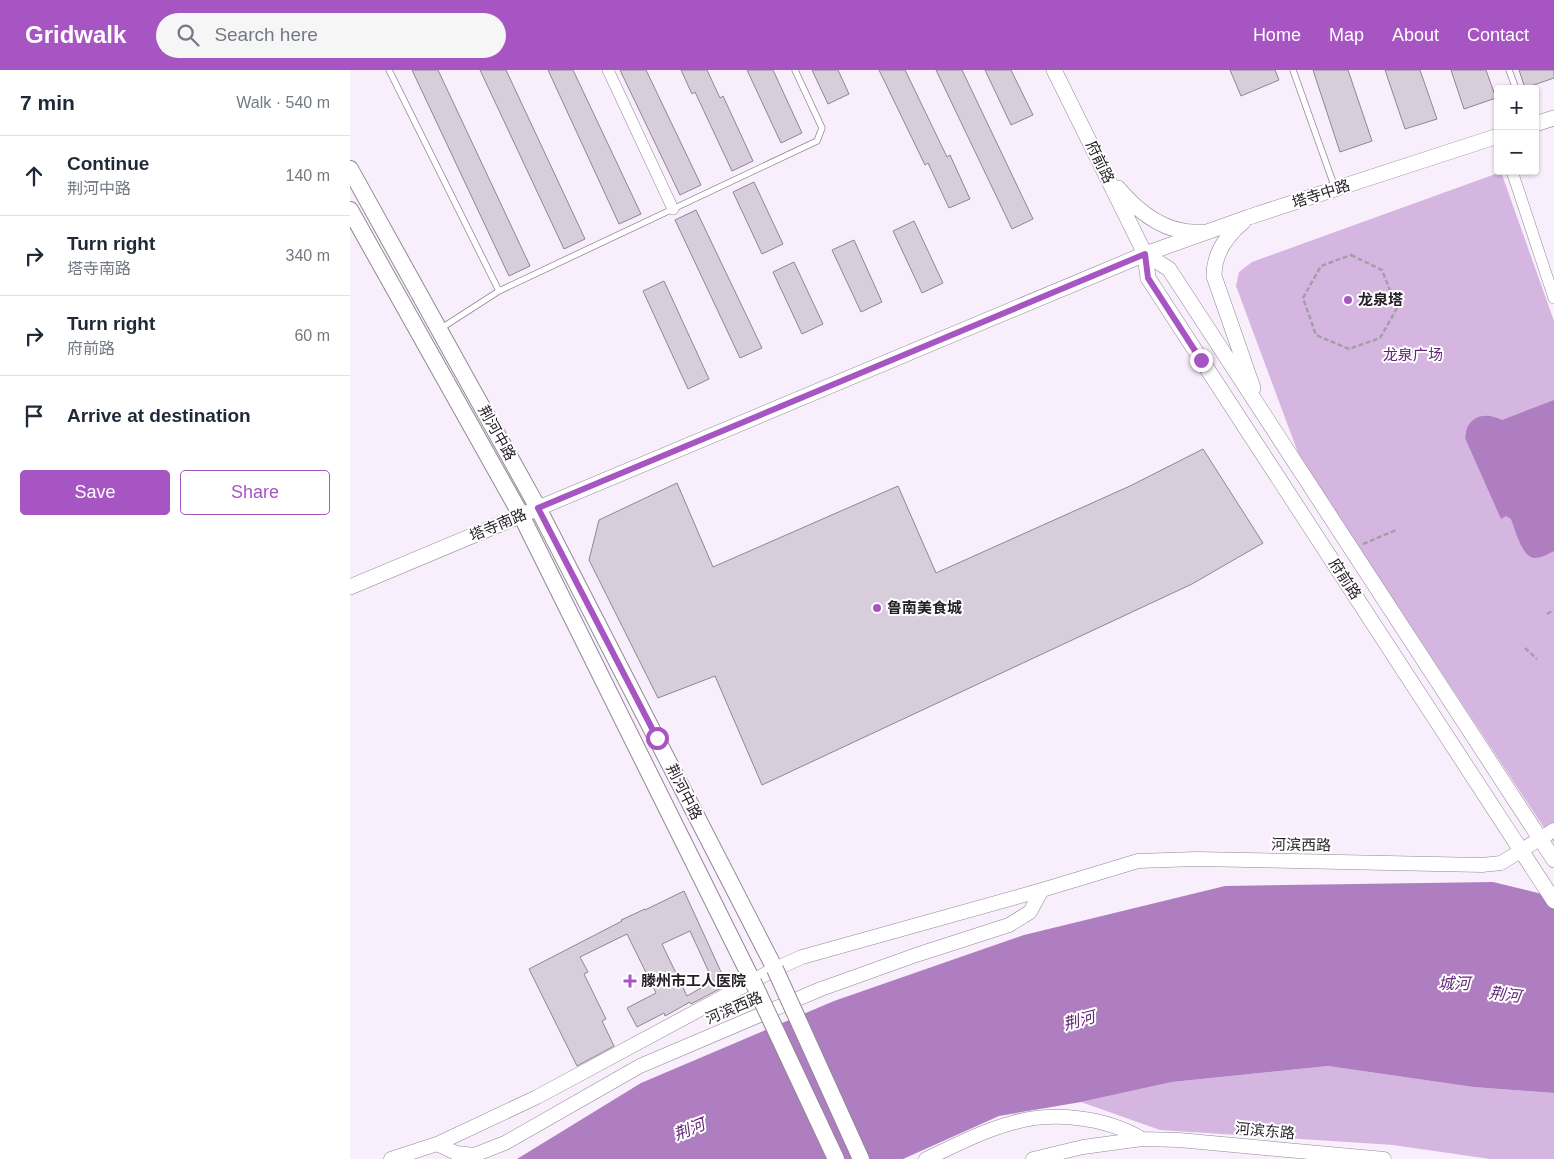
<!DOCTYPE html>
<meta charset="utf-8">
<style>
body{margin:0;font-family:Arial,"Noto Sans SC",sans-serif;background:#f6f6f7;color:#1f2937}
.controls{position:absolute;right:15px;top:15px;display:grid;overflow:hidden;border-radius:5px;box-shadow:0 1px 4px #0004}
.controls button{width:45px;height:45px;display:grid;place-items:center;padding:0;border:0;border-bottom:1px solid #e0e1e3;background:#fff;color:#1f2937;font:25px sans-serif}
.stop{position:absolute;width:15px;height:15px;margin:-11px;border:4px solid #a855c4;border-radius:50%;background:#fff}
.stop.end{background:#a855c4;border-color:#fff;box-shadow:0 1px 5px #0008}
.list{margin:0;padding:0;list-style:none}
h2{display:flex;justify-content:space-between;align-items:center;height:65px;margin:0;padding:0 20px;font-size:21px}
h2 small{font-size:16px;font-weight:400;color:#747a83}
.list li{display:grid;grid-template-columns:32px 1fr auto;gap:15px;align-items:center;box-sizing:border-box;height:80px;padding:0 20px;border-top:1px solid #e0e1e3}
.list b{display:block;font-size:19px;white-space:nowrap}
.list p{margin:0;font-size:16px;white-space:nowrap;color:#747a83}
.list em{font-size:16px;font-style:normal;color:#747a83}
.actions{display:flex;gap:10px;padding:15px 20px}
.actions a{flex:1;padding:11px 0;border:1px solid #a855c4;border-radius:5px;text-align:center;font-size:18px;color:#a855c4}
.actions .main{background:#a855c4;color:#fff}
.icon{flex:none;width:28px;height:28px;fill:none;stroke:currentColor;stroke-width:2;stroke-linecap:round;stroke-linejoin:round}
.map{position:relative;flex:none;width:1204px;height:1089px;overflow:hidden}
header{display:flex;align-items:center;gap:30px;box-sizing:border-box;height:70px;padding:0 25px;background:#a855c4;color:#fff}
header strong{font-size:24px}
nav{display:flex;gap:28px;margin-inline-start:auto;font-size:18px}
.search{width:350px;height:45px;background:#f6f6f7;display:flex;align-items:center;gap:12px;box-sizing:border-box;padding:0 18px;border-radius:28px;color:#747a83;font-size:19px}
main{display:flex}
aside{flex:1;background:#fff}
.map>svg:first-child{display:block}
.green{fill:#d5b6e1}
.water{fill:#af7ec1}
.building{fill:#d8cedb;stroke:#8f8693;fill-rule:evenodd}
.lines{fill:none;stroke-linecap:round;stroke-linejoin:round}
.service-casing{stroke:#918894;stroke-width:7}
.minor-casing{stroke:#918894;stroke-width:12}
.tertiary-casing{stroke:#918894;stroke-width:15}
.secondary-casing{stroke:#918894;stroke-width:16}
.primary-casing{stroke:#918894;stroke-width:18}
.path{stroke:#a59ea8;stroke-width:2.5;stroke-dasharray:5 2.5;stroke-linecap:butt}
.service{stroke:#fff;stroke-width:5.5}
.minor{stroke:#fff;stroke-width:11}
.tertiary{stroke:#fff;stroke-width:14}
.secondary{stroke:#fff;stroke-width:15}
.primary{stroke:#fff;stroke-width:16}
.primary-bridge-casing{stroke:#918894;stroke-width:18;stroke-linecap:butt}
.primary-bridge{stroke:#fff;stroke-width:16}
.route{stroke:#a855c4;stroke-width:6}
.poi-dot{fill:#a855c4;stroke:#fff;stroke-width:2}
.labels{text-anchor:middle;stroke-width:4;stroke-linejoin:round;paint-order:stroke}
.street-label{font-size:15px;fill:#231f24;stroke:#fff}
.poi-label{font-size:15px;font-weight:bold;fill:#231f24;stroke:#fff;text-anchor:start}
.park-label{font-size:15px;fill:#622576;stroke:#fff}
.water-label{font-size:16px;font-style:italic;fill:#652778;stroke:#fff}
</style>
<header>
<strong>Gridwalk</strong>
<div class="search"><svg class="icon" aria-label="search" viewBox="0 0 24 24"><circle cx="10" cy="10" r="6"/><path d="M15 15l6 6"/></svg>Search here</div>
<nav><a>Home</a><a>Map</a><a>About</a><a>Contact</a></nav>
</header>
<main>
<aside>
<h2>7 min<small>Walk · 540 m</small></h2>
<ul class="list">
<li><svg class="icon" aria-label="ahead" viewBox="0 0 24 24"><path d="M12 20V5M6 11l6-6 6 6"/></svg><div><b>Continue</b><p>荆河中路</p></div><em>140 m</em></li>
<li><svg class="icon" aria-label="right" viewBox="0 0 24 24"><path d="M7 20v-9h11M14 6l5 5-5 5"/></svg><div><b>Turn right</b><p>塔寺南路</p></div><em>340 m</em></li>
<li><svg class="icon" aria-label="right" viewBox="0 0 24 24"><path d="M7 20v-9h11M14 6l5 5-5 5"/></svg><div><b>Turn right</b><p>府前路</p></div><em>60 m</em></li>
<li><svg class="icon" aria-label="arrive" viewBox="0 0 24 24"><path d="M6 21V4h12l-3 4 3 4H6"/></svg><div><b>Arrive at destination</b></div></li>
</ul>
<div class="actions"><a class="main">Save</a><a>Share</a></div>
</aside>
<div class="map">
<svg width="1204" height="1089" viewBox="0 0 1204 1089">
<rect width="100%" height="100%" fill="#f8eefc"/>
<path class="green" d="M 1151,102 L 1204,251 L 1204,773 L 950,388 L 886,216 L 889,202 L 902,192 Z
M 978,996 L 1123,1017 L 1204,1023 L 1204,1089 L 1140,1089 L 1043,1075 L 810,1060 L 731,1032 L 822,1012 Z"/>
<path class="water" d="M 1204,330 L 1204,481 C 1198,484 1192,488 1185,488 C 1172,488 1165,459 1161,449 L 1156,446 L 1151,449 L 1115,368 C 1116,365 1116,359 1118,356 C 1126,343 1140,344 1152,350 Z
M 1143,812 L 1204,827 L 1204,1023 L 1123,1017 L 978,996 L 822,1012 L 731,1032 L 649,1046 L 553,1089 L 167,1089 L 291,1013 L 484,931 L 674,865 L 875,816 Z"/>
<path class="building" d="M 62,0 L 88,0 L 180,196 L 159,206 Z
M 130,0 L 156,0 L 235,169 L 214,179 Z
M 198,0 L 223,0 L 291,144 L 269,154 Z
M 270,0 L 296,0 L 351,115 L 330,125 Z
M 331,0 L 357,0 L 370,28 L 373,26 L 403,91 L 382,101 L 345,22 L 342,24 Z
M 397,0 L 423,0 L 452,63 L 431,73 Z
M 462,0 L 488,0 L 499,24 L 478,34 Z
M 529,0 L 555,0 L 597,87 L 600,85 L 620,129 L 599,138 L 578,93 L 575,95 Z
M 586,0 L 612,0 L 683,149 L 662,159 Z
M 635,0 L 661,0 L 683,45 L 661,55 Z
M 880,0 L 925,0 L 929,10 L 891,26 Z
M 963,0 L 998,0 L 1022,71 L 990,82 Z
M 1035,0 L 1070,0 L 1087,49 L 1055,59 Z
M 1101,0 L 1136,0 L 1146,28 L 1114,39 Z
M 1169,0 L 1204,0 L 1204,8 L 1175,18 Z
M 404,112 L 433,174 L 412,184 L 383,122 Z
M 346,140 L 412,278 L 390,288 L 325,150 Z
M 564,151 L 593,213 L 572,223 L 543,161 Z
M 504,170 L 532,232 L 511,242 L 482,180 Z
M 444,192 L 473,254 L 452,264 L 423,202 Z
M 314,211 L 359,309 L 338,319 L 293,221 Z
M 853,379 L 913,473 L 842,514 L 412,715 L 365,606 L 308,628 L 239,490 L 249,450 L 327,413 L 363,497 L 548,416 L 586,503 L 780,416 Z
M 334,821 L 377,915 L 341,934 L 340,932 L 315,946 L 314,943 L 287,957 L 277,938 L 306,923 L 277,864 L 230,887 L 238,902 L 234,904 L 256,949 L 252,951 L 264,976 L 227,996 L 179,899 L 272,851 L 271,850 L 295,839 L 295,840 ZM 340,861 L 363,911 L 337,926 L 312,874 Z"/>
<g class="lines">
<defs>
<path id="service" d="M 39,0 L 149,221
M 943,0 L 985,118
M 1159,0 L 1166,19
M 90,259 L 149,221 L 467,71 L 472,58 L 445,0"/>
<path id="minor" d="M 258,0 L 323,139
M 1162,101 L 1204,228"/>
<path id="tertiary" d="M 87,1074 L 106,1083 L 124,1085 L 155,1073 L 290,996 L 471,919 L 566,885 L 659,855 L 680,842 L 692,820
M 41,1089 L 87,1074 L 187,1027 L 425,899 L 452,887 L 692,820 L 788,791 L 846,789 L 1132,795 L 1151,793 L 1204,760
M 576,1089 C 604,1076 632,1061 662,1053 C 702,1041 756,1047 792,1069
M 683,1089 L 733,1077 L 792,1069 L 829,1070 L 1034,1089"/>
<path id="secondary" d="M 704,0 L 795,184 L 798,208 L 1204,831
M 1185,54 L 1204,48
M 768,118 C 789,143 816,164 850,162
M 893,152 C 876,166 864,183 864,206 L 903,318
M 795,184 L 819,199 L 1204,790
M 0,517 L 795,184 L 899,147 L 1148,66"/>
<path id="primary" d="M 0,99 L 188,438 L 425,899
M 0,140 L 171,445 L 403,912"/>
</defs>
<use href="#service" class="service-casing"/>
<use href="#minor" class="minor-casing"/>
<use href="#tertiary" class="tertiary-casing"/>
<use href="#secondary" class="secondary-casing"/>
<use href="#primary" class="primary-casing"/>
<path class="path" d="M 1001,185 L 1032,200 L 1047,238 L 1030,268 L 999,279 L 966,265 L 953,228 L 971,196 Z
M 1013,474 L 1046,460
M 1197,544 L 1204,540
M 1175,578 L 1187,589"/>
<use href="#service" class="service"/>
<use href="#minor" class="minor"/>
<use href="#tertiary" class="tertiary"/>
<use href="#secondary" class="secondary"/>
<use href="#primary" class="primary"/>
<defs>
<path id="primary-bridge" d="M 425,899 L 511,1089
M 403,912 L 486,1089"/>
</defs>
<use href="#primary-bridge" class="primary-bridge-casing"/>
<use href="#primary-bridge" class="primary-bridge"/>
</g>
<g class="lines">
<path class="route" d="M 307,668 L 188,438 L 795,184 L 798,208 L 851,290"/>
</g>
<g class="poi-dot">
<circle cx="998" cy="230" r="5"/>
<circle cx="527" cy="538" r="5"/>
<path d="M277.5 903.5h5v5h5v5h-5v5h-5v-5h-5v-5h5z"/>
</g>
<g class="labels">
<g class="street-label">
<text transform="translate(750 92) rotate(64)" y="5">府前路</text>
<text transform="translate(971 124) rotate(-18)" y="5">塔寺中路</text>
<text transform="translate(147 363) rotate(61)" y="5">荆河中路</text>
<text transform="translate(148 455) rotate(-23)" y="5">塔寺南路</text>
<text transform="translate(995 509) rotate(57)" y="5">府前路</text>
<text transform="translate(334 722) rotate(63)" y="5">荆河中路</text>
<text transform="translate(951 775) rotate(1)" y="5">河滨西路</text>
<text transform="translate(384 938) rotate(-23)" y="5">河滨西路</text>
<text transform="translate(915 1061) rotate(5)" y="5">河滨东路</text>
</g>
<g class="poi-label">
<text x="1008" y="235">龙泉塔</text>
<text x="537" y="543">鲁南美食城</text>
<text x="291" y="916">滕州市工人医院</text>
</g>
<g class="park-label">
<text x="1063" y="290">龙泉广场</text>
</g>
<g class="water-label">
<text x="1104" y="919">城河</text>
<text transform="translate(1155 924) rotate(7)" y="6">荆河</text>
<text transform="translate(729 950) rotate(-15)" y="6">荆河</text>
<text transform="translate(339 1059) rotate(-22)" y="6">荆河</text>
</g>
</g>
</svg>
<div class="controls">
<button>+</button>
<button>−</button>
</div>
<div class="stop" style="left:307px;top:668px"></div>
<div class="stop end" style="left:851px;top:290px"></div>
</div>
</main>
